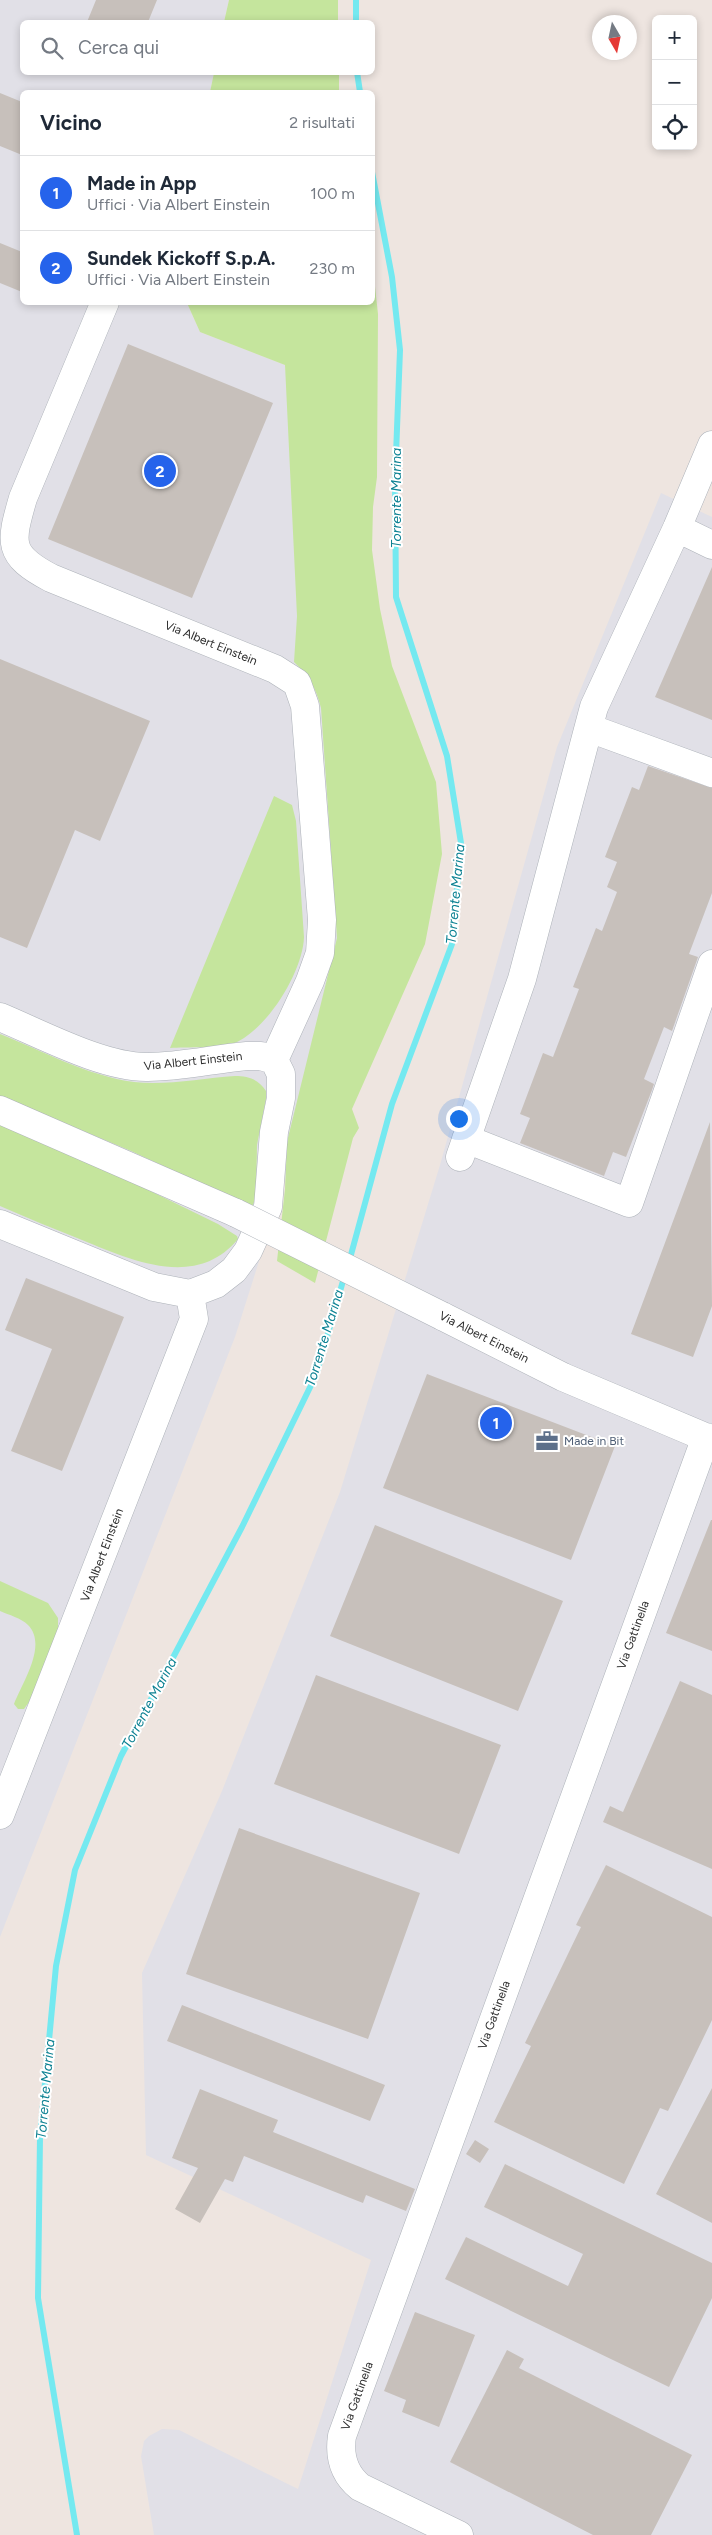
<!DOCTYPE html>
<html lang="it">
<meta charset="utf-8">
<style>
body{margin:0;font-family:Figtree,sans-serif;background:#f2f2f3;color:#1f2937}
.controls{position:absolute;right:15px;top:15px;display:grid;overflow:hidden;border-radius:8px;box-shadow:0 2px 8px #0003}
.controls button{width:45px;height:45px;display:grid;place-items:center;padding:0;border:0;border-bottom:1px solid #e0e1e3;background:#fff;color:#1f2937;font:25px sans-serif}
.compass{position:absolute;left:592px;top:15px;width:45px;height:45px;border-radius:50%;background:#fff;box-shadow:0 2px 8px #0003;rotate:171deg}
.you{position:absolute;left:458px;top:1118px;width:18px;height:18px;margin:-12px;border:4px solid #fff;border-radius:50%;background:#1a73e8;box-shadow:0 0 0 8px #1a73e833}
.badge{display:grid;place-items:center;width:32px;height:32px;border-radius:50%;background:#2563eb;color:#fff;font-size:16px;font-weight:700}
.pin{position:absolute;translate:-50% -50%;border:2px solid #fff;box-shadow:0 1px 5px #0006}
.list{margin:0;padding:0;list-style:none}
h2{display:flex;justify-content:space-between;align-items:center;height:65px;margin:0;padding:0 20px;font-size:21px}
h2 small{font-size:16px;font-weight:400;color:#747a83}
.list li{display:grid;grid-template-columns:32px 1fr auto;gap:15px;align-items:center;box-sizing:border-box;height:75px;padding:0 20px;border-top:1px solid #e0e1e3}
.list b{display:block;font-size:19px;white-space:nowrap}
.list p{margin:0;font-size:16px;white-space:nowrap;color:#747a83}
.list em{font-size:16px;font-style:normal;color:#747a83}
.icon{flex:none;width:28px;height:28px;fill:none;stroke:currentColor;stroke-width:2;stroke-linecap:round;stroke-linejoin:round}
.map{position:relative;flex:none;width:712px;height:2535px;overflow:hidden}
.search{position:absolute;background:#fff;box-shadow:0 2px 8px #0003;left:20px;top:20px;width:355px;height:55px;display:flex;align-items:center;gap:12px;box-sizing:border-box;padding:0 18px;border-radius:8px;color:#747a83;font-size:19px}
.panel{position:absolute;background:#fff;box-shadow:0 2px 8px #0003;left:20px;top:90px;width:355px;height:215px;border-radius:8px}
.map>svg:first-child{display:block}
.industrial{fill:#e1e0e7}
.green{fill:#c5e59d}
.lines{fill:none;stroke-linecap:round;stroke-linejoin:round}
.stream{stroke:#74e9f0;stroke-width:6}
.building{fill:#c7c0bb}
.minor-casing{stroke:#adb2b9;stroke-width:29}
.minor{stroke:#fff;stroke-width:28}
.minor-bridge-casing{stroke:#adb2b9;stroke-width:29;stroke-linecap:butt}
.minor-bridge{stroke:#fff;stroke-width:28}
.labels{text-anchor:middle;stroke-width:4;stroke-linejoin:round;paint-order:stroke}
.street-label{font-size:12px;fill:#2d2d2d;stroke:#fff}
.service-label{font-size:12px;fill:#4e5e75;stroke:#fff;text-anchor:start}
.water-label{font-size:14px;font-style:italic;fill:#0d8293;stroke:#fff}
</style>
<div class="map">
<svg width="712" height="2535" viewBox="0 0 712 2535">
<rect width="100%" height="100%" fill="#eee5e0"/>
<path class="industrial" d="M 0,0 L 229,0 L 224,22 L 22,22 L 22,72 L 214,73 L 210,92 L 22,92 L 22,302 L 187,303 L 200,332 L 285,365 L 345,921 L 299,1135 L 235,1337 L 0,1937 Z
M 661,493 L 712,517 L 712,2535 L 154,2535 L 141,2456 L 144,2441 L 149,2436 L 162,2429 L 179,2430 L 298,2489 L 371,2260 L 146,2155 L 142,1973 L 222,1791 L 340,1492 L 440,1165 L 557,747 Z"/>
<path class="green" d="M 229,0 L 338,0 L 338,22 L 224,22 Z
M 214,73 L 339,73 L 339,92 L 210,92 Z
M 373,268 L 378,314 L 377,477 L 373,507 L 372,550 L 380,609 L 392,666 L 436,782 L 442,854 L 425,944 L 352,1109 L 359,1128 L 353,1138 L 315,1283 L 277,1261 L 285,1189 L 287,1142 L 337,938 L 321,708 C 316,688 309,676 294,662 L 297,616 L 285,365 L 200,332 L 187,303 L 372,302 Z
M 274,796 L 292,805 L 296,821 L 304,937 C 303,972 266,1032 232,1044 C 221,1048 185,1047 170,1048 Z
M 0,1034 C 43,1051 88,1076 134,1082 C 166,1086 202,1078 235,1076 C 248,1076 258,1079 266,1091 L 266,1099 L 257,1145 L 256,1197 L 252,1207 L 131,1151 L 0,1096 Z
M 0,1124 L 93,1163 L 218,1224 L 237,1236 L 238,1239 C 196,1290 131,1260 82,1240 C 55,1229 27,1218 0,1206 Z
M 0,1581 L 48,1603 L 58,1618 L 58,1629 L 52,1646 L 29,1702 L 24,1709 L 18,1709 L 14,1704 C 22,1683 48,1645 28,1625 C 21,1618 9,1615 0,1611 Z"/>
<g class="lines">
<path class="stream" d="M 356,22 L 356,0
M 357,72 L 360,92
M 349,1262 L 392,1104 L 452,944 L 461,843 L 447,756 L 396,597 L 395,481 L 400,350 L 392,277 L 372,172
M 77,2535 L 38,2298 L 40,2136 L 56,1966 L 75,1870 L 121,1756 L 242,1527 L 316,1375 L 345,1274"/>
</g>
<path class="building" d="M 96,0 L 157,0 L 148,22 L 87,22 Z
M 0,93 L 22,102 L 22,155 L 0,146 Z
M 0,243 L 22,252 L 22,292 L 0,283 Z
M 128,344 L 273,403 L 192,598 L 48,539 Z
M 712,567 L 712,720 L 655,697 Z
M 0,659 L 150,721 L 100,841 L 75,830 L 27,948 L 0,937 Z
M 648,766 L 712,788 L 712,893 L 689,954 L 698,957 L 672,1031 L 664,1027 L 644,1079 L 654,1084 L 652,1090 L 626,1157 L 613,1152 L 604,1176 L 520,1143 L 530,1118 L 520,1114 L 543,1053 L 553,1057 L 579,989 L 573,987 L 596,928 L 602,931 L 617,892 L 607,887 L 617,862 L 605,857 L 632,787 L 639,790 Z
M 710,1122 L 712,1306 L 693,1357 L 631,1334 Z
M 26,1278 L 124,1317 L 62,1471 L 11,1451 L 52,1349 L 5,1330 Z
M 427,1374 L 615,1446 L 571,1560 L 383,1488 Z
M 711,1520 L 712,1520 L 712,1651 L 666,1633 Z
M 375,1525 L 563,1601 L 518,1711 L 330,1636 Z
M 316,1675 L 501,1745 L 459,1854 L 274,1784 Z
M 680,1681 L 712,1695 L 712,1869 L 603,1822 L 610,1806 L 623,1812 Z
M 239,1828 L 420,1893 L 368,2039 L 186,1974 Z
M 606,1865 L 712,1917 L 712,2020 L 668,2111 L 660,2108 L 624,2184 L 494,2122 L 531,2046 L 525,2043 L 581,1927 L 576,1925 Z
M 182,2005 L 385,2085 L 370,2121 L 167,2041 Z
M 712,2088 L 712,2223 L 656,2194 Z
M 200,2089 L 278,2120 L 273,2132 L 415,2189 L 406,2211 L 366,2195 L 363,2203 L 244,2156 L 233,2182 L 225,2179 L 200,2223 L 175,2209 L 198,2168 L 172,2158 Z
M 475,2140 L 489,2149 L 480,2163 L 466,2154 Z
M 505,2164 L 712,2263 L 712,2298 L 669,2387 L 445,2279 L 466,2237 L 568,2286 L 583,2254 L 484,2207 Z
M 415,2312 L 475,2335 L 439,2427 L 402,2412 L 406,2400 L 384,2391 Z
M 507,2350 L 524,2359 L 519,2368 L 692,2455 L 651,2535 L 593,2535 L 450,2462 Z"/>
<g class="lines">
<defs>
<path id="minor" d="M 105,302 L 23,498 C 10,543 7,555 51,578 L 275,669 L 297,683 L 305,706 L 322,920 L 320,953 L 310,981 L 274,1060
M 677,528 L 712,545
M 589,728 L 712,773
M 0,1017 C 41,1034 104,1068 148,1067 C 180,1067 214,1059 247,1056 L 261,1056 L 274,1060 L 281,1074 L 281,1098 L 274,1132 L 268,1207 L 248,1251 L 234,1270 L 216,1284 L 190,1294 L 154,1287 L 0,1224
M 0,1110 L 236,1213
M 466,1139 L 629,1203 L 712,964
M 460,1157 L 522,979 L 594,707 L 677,528 L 712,445
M 442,1316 L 563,1377 L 712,1440
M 0,1815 L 194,1319 L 190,1294
M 459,2535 L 360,2487 C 344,2474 339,2456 342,2436 L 706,1437"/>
</defs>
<use href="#minor" class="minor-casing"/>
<use href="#minor" class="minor"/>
<defs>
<path id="minor-bridge" d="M 236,1213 L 442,1316"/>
</defs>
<use href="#minor-bridge" class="minor-bridge-casing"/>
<use href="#minor-bridge" class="minor-bridge"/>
</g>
<defs>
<symbol id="office-bare" viewBox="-9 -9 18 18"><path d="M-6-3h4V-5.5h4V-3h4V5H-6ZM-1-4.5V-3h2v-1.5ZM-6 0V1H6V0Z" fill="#5c6f8a" stroke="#fff" stroke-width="2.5" paint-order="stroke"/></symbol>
</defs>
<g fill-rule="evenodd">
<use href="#office-bare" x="531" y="1425" width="32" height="32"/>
</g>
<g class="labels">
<g class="street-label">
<text transform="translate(211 643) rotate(22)" y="4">Via Albert Einstein</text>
<text transform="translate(193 1061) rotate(-6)" y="4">Via Albert Einstein</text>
<text transform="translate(484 1337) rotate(27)" y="4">Via Albert Einstein</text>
<text transform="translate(102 1555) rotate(-69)" y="4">Via Albert Einstein</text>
<text transform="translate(633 1635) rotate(-70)" y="4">Via Gattinella</text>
<text transform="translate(494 2015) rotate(-70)" y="4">Via Gattinella</text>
<text transform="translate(357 2396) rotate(-70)" y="4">Via Gattinella</text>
</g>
<g class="service-label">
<text x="564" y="1445">Made in Bit</text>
</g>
<g class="water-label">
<text transform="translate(396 498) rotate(-90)" y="5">Torrente Marina</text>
<text transform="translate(455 894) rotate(-85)" y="5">Torrente Marina</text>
<text transform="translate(324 1338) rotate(-73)" y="5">Torrente Marina</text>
<text transform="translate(149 1703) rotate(-62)" y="5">Torrente Marina</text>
<text transform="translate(45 2089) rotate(-85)" y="5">Torrente Marina</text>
</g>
</g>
</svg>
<div class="controls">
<button>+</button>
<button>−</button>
<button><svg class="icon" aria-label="locate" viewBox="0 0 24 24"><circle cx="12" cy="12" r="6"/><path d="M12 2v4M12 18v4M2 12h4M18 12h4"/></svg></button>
</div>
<svg class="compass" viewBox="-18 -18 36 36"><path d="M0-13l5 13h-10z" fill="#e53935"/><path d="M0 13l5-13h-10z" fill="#747a83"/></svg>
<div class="you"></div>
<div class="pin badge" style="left:496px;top:1423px">1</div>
<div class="pin badge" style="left:160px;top:471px">2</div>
<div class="search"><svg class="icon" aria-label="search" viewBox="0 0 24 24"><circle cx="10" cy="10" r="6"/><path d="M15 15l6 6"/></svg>Cerca qui</div>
<section class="panel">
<h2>Vicino<small>2 risultati</small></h2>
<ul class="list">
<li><span class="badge">1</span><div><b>Made in App</b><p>Uffici · Via Albert Einstein</p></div><em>100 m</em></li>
<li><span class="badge">2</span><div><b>Sundek Kickoff S.p.A.</b><p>Uffici · Via Albert Einstein</p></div><em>230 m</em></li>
</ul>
</section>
</div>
